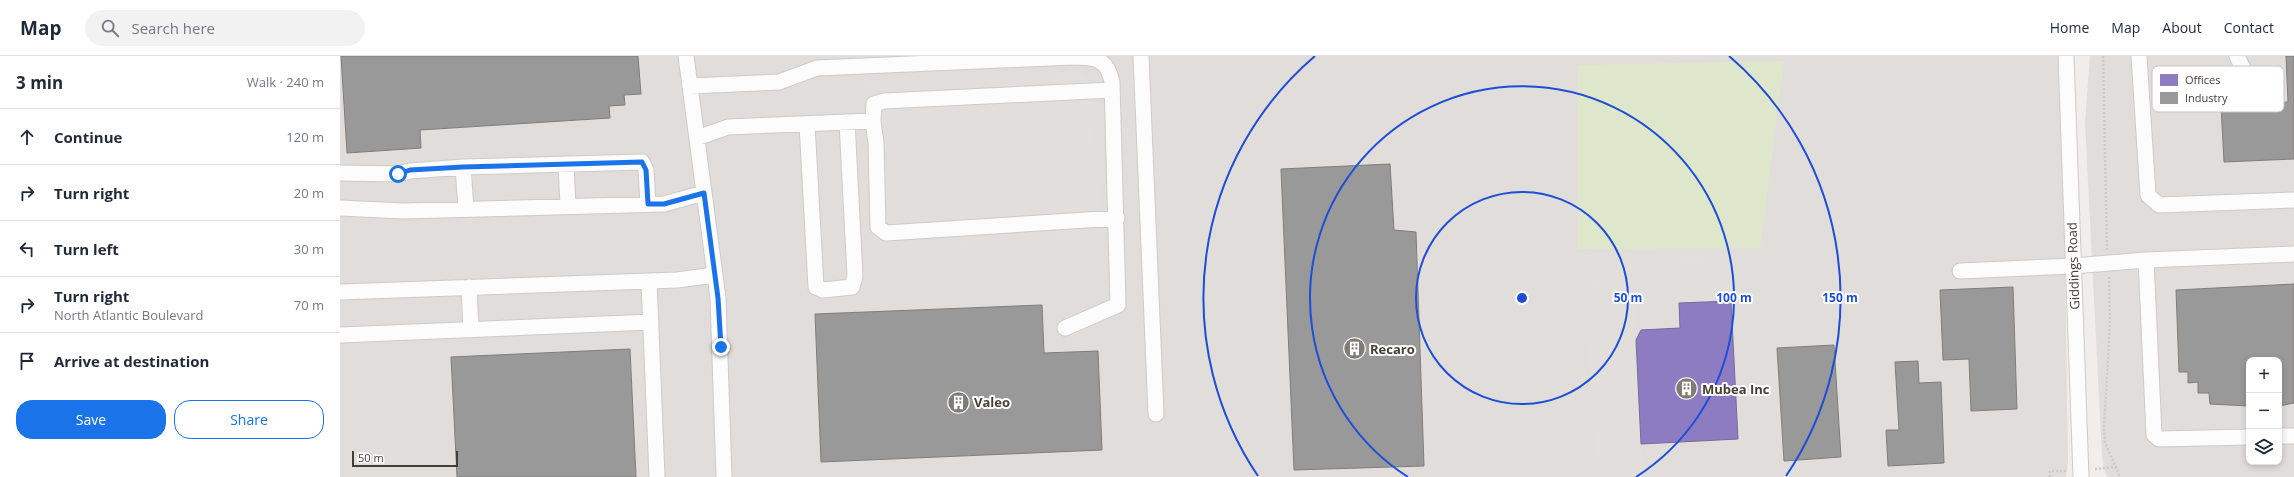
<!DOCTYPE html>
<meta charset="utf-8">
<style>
body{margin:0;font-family:"Open Sans",sans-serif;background:#f2f2f3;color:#1f2937}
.controls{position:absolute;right:12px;bottom:12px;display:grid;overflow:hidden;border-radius:8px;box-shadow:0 2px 6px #0003}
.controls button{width:36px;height:36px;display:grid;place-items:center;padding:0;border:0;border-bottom:1px solid #e0e1e3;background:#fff;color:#1f2937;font:20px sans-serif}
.scale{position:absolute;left:12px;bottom:10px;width:106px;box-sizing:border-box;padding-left:4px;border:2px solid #453e37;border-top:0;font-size:11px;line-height:14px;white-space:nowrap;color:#453e37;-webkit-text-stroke:3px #fff;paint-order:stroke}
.stop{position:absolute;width:12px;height:12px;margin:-9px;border:3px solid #1a73e8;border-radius:50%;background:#fff}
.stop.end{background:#1a73e8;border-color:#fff;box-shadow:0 1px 4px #0008}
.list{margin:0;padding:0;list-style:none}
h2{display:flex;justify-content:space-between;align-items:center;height:52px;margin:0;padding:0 16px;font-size:17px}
h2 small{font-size:13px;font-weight:400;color:#747a83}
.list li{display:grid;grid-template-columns:26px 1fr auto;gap:12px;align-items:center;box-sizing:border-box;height:56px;padding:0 16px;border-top:1px solid #e0e1e3}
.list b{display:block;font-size:15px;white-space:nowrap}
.list p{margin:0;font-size:13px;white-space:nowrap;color:#747a83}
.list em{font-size:13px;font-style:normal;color:#747a83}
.actions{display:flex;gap:8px;padding:12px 16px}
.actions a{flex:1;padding:9px 0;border:1px solid #1a73e8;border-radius:16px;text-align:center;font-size:14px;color:#1a73e8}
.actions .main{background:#1a73e8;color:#fff}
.icon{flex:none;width:22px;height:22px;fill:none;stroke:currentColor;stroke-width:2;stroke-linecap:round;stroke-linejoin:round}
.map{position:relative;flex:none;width:1954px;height:421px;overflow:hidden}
header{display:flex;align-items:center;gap:24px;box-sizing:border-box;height:56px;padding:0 20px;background:#fff;border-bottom:1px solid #e0e1e3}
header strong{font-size:19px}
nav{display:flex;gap:22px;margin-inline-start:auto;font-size:14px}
.search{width:280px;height:36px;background:#f2f2f3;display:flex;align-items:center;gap:10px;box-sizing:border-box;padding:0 14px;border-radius:22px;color:#747a83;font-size:15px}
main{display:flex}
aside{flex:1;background:#fff}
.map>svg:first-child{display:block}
.industrial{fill:#e1ddda;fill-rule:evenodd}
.green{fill:#dee7cc}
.parking{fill:#e1dedb}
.offices{fill:#8e7cc3;stroke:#786999}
.industry{fill:#999;stroke:#807e7c}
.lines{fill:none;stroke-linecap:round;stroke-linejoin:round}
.minor-casing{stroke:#cecbc8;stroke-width:17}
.path{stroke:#cecbc7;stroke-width:2.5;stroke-dasharray:2 2;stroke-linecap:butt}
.minor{stroke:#fdfcfc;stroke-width:15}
.route{stroke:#1a73e8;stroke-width:5}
.ring{fill:none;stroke:#1d4ed8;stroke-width:2}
.labels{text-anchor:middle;stroke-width:4;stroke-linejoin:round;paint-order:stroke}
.street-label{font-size:13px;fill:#453e37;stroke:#fff}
.poi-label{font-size:13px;font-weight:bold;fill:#453e37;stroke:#fff;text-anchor:start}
.key{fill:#fff;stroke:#c7c5c3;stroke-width:1}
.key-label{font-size:11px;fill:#453e37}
.centre{fill:#1d4ed8;stroke:#fff;stroke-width:2}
.ring-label{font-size:12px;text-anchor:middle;font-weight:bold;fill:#1d4ed8;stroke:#fff;stroke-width:4;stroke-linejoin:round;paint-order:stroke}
</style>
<header>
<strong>Map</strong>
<div class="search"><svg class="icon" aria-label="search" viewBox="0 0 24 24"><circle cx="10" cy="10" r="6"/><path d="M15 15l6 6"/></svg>Search here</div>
<nav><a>Home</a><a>Map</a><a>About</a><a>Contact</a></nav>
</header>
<main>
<aside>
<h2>3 min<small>Walk · 240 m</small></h2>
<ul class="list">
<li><svg class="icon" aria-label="ahead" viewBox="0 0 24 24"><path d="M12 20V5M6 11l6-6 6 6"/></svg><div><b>Continue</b></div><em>120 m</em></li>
<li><svg class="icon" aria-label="right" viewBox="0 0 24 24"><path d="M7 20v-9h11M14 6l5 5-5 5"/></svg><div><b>Turn right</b></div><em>20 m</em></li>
<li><svg class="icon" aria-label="left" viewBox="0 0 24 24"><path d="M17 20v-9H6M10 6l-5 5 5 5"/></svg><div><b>Turn left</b></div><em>30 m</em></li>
<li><svg class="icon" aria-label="right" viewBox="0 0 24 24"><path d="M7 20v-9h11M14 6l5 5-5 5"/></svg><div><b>Turn right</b><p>North Atlantic Boulevard</p></div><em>70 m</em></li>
<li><svg class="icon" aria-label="arrive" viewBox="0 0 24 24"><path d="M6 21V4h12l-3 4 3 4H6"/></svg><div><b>Arrive at destination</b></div></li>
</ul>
<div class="actions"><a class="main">Save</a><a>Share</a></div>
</aside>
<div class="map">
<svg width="1954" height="421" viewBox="0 0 1954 421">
<rect width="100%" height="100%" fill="#f0edea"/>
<path class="industrial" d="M 0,0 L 1718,0 L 1724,140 L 1728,405 L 1726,421 L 0,421 Z
M 1750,0 L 1954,0 L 1954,421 L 1767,421 L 1764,414 L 1762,399 L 1745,67 ZM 1909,304 L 1939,304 L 1939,406 L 1909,406 Z"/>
<path class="green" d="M 1444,5 L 1420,192 L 1238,193 L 1238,9 Z"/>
<path class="parking" d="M 743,17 L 751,28 L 761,181 L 625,187 L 626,223 L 533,226 L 524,26 Z
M 1404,199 L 1406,250 L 1391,245 L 1294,249 L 1303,421 L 1255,421 L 1246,226 L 1261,225 L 1261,206 Z"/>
<path class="offices" d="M 1391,245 L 1398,383 L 1301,388 L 1296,284 L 1301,274 L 1340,272 L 1339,247 Z"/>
<path class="industry" d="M 1,0 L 298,0 L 301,38 L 284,39 L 285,49 L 269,50 L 270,62 L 80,74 L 81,92 L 7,97 Z
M 1946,0 L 1954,0 L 1954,103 L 1884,106 L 1881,49 L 1948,46 Z
M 1050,108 L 1054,174 L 1076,176 L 1084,410 L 954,414 L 941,113 Z
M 1954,228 L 1954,347 L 1939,350 L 1939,304 L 1909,304 L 1909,350 L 1870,348 L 1869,337 L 1858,337 L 1858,326 L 1848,327 L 1848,316 L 1839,316 L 1836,234 Z
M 1673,231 L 1677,353 L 1631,355 L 1629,303 L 1603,304 L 1600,234 Z
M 702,249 L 704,297 L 758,295 L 762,394 L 481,406 L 475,258 Z
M 1494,289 L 1501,401 L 1444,405 L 1437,292 Z
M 290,293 L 296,421 L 117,421 L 111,301 Z
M 1578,305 L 1579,327 L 1601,326 L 1604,407 L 1548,410 L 1546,374 L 1559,374 L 1555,306 Z"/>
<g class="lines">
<defs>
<path id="minor" d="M 346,0 L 378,242 L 384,421
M 801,0 L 816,358
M 1726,0 L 1741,421
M 1799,0 L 1808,139 L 1819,149 L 1954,144
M 1897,0 L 1914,36
M 350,30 L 439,26 L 477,12 L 733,1 C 755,1 767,2 772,26 L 778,249 L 725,272
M 533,65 L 536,87 L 538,171 L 546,177 L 777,162
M 467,68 L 476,231 L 483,234 L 512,231 L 515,220 L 507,66
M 357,82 L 388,71 L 533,65 L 534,48 L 544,45 L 772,34
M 226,108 L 228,150
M 123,111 L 126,153
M 0,117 L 58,118 L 70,115 L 123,111 L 302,106 L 306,114 L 308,148
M 0,152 L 63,155 L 324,148 L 364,137
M 1806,204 L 1814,379 L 1819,383 L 1909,381
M 1620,215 L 1733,210 L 1806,204 L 1954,198
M 309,225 L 317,421
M 129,231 L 131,274
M 0,236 L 337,224 L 375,219
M 0,279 L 311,266
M 1939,380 L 1954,380"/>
</defs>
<use href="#minor" class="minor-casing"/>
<path class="path" d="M 1763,0 L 1767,194
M 1769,221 L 1770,267 L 1764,373 L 1765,387 L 1780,421
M 1755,413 L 1776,411
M 1710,421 L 1710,415 L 1728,415"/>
<use href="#minor" class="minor"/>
</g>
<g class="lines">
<path class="route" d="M 58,118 L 70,114 L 123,111 L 302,106 L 306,114 L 308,148 L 324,148 L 364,137 L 378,242 L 381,291"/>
</g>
<g class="ring">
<circle cx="1182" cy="242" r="106"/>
<path d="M1068 421A212 212 0 1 1 1296 421"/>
<path d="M918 420A318 318 0 0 1 975 0M1389 0A318 318 0 0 1 1446 420"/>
</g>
<defs>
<symbol id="building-disc" viewBox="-11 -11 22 22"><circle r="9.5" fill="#817b76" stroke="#fff"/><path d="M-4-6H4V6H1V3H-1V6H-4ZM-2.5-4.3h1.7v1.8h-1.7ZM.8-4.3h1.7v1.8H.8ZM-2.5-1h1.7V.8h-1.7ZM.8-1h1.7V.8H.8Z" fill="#fff"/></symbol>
</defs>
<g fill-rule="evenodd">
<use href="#building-disc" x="1002" y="280" width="25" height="25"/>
<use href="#building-disc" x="1334" y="320" width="25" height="25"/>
<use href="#building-disc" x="606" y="334" width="25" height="25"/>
</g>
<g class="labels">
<g class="street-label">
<text transform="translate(1733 210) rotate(-92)" y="5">Giddings Road</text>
</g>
<g class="poi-label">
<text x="1030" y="298">Recaro</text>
<text x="1362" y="338">Mubea Inc</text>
<text x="634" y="351">Valeo</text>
</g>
</g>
<rect x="1812" y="10" width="132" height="46" rx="6" class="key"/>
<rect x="1820" y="18" width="18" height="12" fill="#8e7cc3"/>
<rect x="1820" y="36" width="18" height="12" fill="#999"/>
<g class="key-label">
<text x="1845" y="28">Offices</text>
<text x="1845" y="46">Industry</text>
</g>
<circle cx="1182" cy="242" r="6" class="centre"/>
<g class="ring-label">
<text x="1288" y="246">50 m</text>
<text x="1394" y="246">100 m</text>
<text x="1500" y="246">150 m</text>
</g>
</svg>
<div class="controls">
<button>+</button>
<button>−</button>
<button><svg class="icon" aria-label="layers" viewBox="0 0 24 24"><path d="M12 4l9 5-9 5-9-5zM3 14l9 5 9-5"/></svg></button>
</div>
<div class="scale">50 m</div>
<div class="stop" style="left:58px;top:118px"></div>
<div class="stop end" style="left:381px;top:291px"></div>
</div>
</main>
